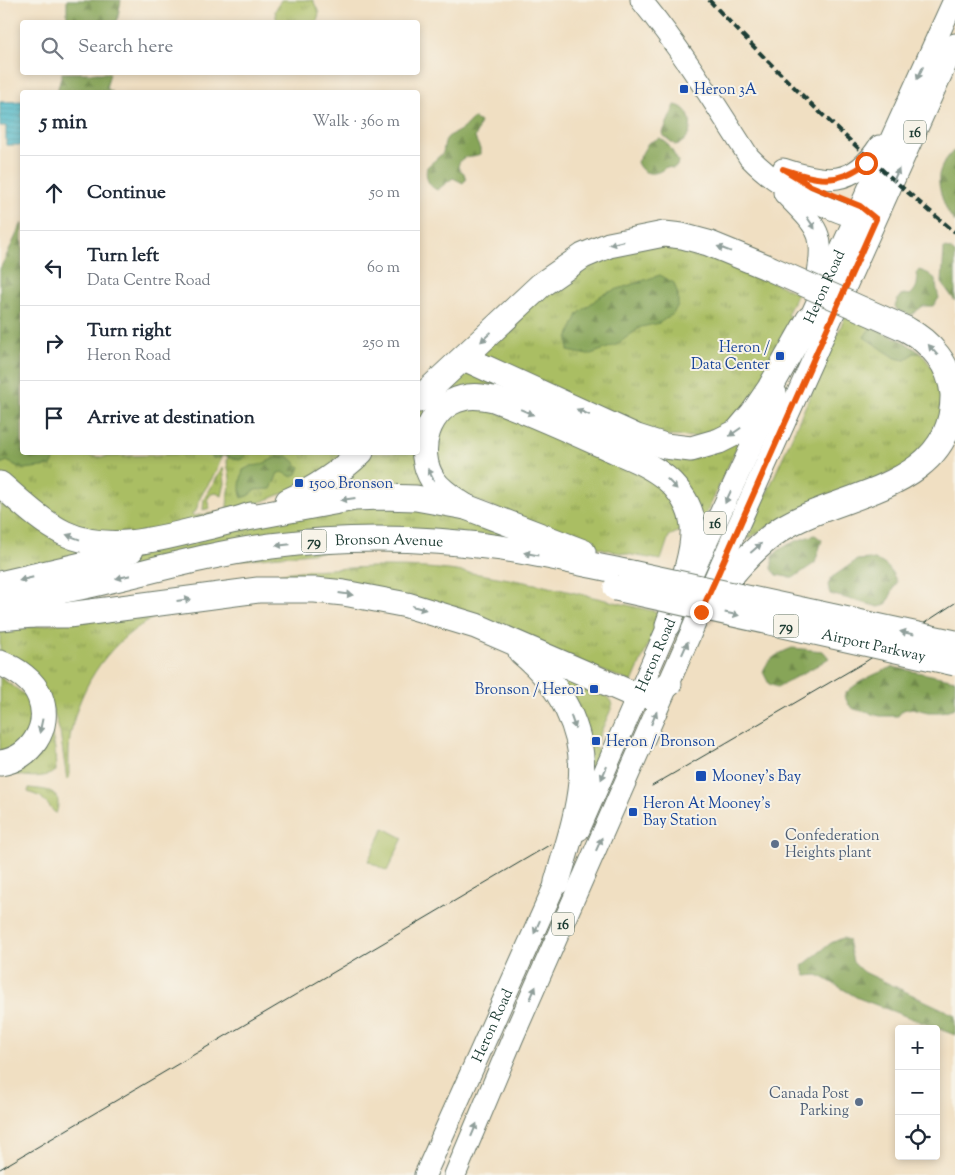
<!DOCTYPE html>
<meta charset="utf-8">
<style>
body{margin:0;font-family:"Sorts Mill Goudy",serif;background:#f6f6f7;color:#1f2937}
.controls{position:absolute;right:15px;bottom:15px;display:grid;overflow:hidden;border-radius:5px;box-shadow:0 2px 8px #0003}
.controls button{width:45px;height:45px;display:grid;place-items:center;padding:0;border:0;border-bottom:1px solid #e0e1e3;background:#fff;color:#1f2937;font:25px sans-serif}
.stop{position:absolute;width:15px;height:15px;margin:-11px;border:4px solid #ea580c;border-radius:50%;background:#fff}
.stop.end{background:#ea580c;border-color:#fff;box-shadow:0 1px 5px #0008}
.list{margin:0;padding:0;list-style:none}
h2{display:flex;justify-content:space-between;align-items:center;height:65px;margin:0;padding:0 20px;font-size:21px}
h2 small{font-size:16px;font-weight:400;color:#747a83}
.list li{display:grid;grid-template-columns:32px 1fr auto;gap:15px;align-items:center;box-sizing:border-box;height:75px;padding:0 20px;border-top:1px solid #e0e1e3}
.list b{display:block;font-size:19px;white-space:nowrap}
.list p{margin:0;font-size:16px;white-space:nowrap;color:#747a83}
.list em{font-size:16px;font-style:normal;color:#747a83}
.icon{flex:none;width:28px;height:28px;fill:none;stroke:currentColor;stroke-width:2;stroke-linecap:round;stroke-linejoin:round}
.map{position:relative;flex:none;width:955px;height:1175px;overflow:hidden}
.search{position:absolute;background:#fff;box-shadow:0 2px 8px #0003;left:20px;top:20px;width:400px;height:55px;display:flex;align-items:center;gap:12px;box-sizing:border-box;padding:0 18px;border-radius:5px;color:#747a83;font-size:19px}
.panel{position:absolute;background:#fff;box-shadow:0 2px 8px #0003;left:20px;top:90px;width:400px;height:365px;border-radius:5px}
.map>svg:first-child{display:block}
.grass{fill:url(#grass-tufts);stroke:#647e4c}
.forest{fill:url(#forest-firs);stroke:#537146}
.pitch{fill:#aabe63;stroke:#647e4c}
.water{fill:url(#water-rules);stroke:#347a7d}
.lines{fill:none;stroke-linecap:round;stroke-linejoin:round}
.major-casing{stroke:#687666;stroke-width:23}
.highway-casing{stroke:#687666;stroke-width:27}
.major{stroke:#fff;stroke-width:21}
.highway{stroke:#fff;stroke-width:25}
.tram{stroke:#1f3d34;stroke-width:1}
.rail{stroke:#1f3d34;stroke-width:4;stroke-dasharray:8 4;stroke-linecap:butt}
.highway-bridge-casing{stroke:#687666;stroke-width:27;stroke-linecap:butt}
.highway-bridge{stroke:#fff;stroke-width:25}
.oneway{fill:#8f9e9a}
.route{stroke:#ea580c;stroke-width:6}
.transit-dot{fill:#1a4fb4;stroke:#f7f3e8;stroke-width:2}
.service-dot{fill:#5c6f8a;stroke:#f7f3e8;stroke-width:2}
.labels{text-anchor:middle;stroke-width:4;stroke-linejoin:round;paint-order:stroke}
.shield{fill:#f7f3e8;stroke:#60746a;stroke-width:1}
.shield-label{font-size:14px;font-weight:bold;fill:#1f3d34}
.transit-label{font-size:15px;fill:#164399;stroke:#f7f3e8;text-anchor:start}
.street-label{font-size:15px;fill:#1f3d34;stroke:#f7f3e8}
.service-label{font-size:15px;fill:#4e5e75;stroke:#f7f3e8;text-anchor:start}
</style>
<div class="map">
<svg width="955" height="1175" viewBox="0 0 955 1175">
<defs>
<pattern id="grass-tufts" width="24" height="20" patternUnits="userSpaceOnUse" patternTransform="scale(1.25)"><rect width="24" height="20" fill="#aabe63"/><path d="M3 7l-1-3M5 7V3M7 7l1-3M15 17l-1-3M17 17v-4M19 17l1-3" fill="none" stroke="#8a9c52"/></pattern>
<pattern id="forest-firs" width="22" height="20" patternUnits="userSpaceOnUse" patternTransform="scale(1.25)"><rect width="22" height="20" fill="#87a559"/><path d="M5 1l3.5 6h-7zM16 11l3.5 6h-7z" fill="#6e884a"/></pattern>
<pattern id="water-rules" width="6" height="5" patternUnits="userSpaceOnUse" patternTransform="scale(1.25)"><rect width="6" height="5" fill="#49b6c6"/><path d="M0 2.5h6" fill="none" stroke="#3c95a2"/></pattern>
</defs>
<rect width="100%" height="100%" fill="#f7f3e8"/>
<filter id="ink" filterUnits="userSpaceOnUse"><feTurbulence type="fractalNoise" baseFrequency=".02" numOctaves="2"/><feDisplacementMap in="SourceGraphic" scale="10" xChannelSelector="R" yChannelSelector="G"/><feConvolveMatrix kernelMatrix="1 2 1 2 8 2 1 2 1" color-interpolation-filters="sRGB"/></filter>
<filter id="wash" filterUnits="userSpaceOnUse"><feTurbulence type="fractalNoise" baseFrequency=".0096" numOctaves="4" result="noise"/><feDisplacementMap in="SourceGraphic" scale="20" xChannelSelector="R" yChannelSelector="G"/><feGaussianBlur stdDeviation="1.12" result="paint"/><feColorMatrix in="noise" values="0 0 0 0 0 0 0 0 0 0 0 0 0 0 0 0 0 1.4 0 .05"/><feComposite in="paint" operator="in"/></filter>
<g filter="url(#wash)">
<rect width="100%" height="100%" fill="#f0dfc2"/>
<path class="grass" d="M 281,0 L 313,0 L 319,13 L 317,22 L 277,22 L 275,11 Z
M 633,244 L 698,249 L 797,293 L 787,315 L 794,319 L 765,384 L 716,437 L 651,436 L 475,359 L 542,291 Z
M 845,317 L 871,327 L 864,337 L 896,358 L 905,360 L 914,353 L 921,353 L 937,374 L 944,398 L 942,420 L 920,460 L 771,525 L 748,539 L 759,511 Z
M 469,370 L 645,446 L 739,442 L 700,528 L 693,503 L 478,390 L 418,446 L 418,409 Z
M 473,403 L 652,475 L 682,508 L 682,530 L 669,536 L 661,560 L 615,552 L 586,544 L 448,489 L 430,449 L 440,421 Z
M 58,453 L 101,457 L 210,453 L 213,458 L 221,457 C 218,473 208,483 201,496 C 198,501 198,506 196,511 L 192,513 L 193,516 L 221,512 L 120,538 L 75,532 L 0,475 L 0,464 L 7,461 L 23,469 L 58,455 Z
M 247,453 L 348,453 C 339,460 330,468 320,474 C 300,487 251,510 227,508 C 227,499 230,490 230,482 C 231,473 225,465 228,457 L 231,458 L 244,458 Z
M 370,453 L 417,453 L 426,488 L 326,490 Z
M 223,468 L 225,483 L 222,496 L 216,493 L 211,494 L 207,500 L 210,508 L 203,510 L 204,499 Z
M 0,492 L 81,549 L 81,553 L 0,579 Z
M 431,506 L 539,541 L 485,536 L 55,578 L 184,541 L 330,507 Z
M 372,567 C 400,567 429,567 456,571 C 526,579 594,598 662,613 L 632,682 L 419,600 L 187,591 L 255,577 L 307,570 Z
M 114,616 L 157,616 C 111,639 81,682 71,732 C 68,747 69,763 69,778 L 67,780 L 60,732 L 52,707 L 0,657 L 0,631 Z
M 556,672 L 590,689 L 589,692 L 595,695 L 597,692 C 604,695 612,698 612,707 L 594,747 L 601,751 L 587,784 Z
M 0,677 L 28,697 L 35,714 L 29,738 L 0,757 Z
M 51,731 L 55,749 L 56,771 C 43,780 22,777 8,772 Z
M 29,788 C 47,790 64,789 56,814 L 41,797 L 28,792 Z"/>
<path class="forest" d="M 67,0 L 121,0 L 117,22 L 67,22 Z
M 62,73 L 110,73 L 106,88 L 112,92 L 57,92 Z
M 675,105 C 696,108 695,142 675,145 L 664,136 L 663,132 Z
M 474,118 L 480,122 L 475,138 L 480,149 L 480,154 C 471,158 459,154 458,168 L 464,173 L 466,180 L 463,183 L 453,178 L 437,190 C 427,185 425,176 427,167 L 443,153 C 446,132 447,139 462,129 C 466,126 469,121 474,118 Z
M 660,138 C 669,143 673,153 678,161 L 677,166 L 673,168 L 666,167 C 657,176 642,176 637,162 L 648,143 Z
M 953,151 L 955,152 L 955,222 C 946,213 937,188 939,175 C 941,165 947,158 953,151 Z
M 22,223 L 22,452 L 58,453 L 51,466 L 23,469 L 7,461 L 0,464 L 0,269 Z
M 944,248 L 950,249 L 955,253 L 955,301 L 942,283 Z
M 919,270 C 939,276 934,280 939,298 L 933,306 L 923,306 L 911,315 L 897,310 L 895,306 L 899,297 L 903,294 L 910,295 C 917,289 919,283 916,274 Z
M 660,275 L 674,283 L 678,295 L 678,305 L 673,314 L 659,323 L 641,327 L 616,345 L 588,355 L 568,351 L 568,338 L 578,314 L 603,294 Z
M 871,327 L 903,341 L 921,353 L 914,353 L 905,360 L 896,358 L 864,337 Z
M 210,452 L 247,452 L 247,453 L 244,458 L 239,460 L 231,458 L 225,455 L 221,457 L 213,458 Z
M 279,456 L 288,456 L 300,467 L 297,474 L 292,477 L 283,472 L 278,473 L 271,489 L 254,490 L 250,495 L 242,498 C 238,489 241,479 243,470 L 251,466 L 260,465 Z
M 815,535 L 822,540 L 815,563 L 793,578 L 777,575 L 772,569 C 772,565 772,561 773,557 C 778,546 804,538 815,535 Z
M 870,559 C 886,562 890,568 897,582 L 886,605 L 879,607 L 830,594 L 828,585 L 831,578 L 857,560 Z
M 792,648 L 823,651 L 829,658 L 818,665 L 777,687 L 769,684 L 763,672 C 767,659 779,653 792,648 Z
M 893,667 L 955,680 L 955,708 L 941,712 L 928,712 L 912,708 L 903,710 L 898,716 L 880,716 L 854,709 L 849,705 L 844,695 C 857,681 875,674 893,667 Z
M 843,938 L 848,940 L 853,962 L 862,971 L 955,1015 L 955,1035 L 858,998 L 824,978 L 817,975 L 806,976 L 802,966 L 831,943 Z"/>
<path class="pitch" d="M 384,828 L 403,838 L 387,871 L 368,861 Z"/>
<path class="water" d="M 22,101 L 22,145 L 6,145 L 6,126 L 0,126 L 0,102 Z"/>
</g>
<g filter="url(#ink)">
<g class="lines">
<defs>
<g id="major">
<path d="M 641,0 C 681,49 715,104 749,157 C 773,182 796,194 827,207 C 841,213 853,218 868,219"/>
<path d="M 783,169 C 825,183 853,187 879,146"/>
<path d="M 784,193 C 818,229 827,231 816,284"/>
<path id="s1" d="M 803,333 L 954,0"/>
<path d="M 692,574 L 776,393"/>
<path id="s2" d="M 579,830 L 675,610"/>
<path id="s3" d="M 425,1175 L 563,867"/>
<path d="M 455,1175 L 513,1037 L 733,537 L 955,44"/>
</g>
<g id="highway">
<path d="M 464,358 L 637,437 L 665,446 L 691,449 L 719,441 L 737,432 L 753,413 L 770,388 L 809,319"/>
<path d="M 418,400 L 541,285 L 583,256 L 609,245 L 664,234 L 682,236 L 708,243 L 769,268"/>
<path d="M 0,484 C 20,501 40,521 64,533 C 106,553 156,540 199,529 C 216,525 234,521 251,515"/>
<path d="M 288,501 C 315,489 339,473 361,452"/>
<path d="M 466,507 C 454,499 441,492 433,480 C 414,451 428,406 463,398 C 473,395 484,397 494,399 C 531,413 567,429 602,445 C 624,455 648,463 666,478 C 680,490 692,508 693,527 C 695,555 677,598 668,625"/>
<path d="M 236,520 L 355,498 L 382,497 L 416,498 L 466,507 L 583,552"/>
<path d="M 0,584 L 82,565 L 131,550"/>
<path id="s4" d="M 0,600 C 92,591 179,558 271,546 C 347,536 424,537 501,548 C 544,554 587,565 631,573"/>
<path d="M 705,608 C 728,579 750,550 781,529 C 839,492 955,490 953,394 C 950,365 931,342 906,329"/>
<path d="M 32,615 L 68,615 L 258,590 L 315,590 L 344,593 L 407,605 L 476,626 L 637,696 L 655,695 L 669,684"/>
<path d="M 0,618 L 32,615 L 47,611"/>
<path d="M 521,652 C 560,684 586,730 581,782 C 578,816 566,850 557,882"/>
<path d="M 0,663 C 16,669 34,681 40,697 C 52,728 30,759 0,763"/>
</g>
</defs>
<use href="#major" class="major-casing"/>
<use href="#highway" class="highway-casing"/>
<use href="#major" class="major"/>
<use href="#highway" class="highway"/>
<path class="tram" d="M 652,786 L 865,662 L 955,603
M 0,1169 L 551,844"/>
<path class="rail" d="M 709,0 C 786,82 868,161 955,232"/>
<defs>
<g id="highway-bridge">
<path d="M 769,268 L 906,329"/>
<path d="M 631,573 L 955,643"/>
<path id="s5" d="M 616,588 L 955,663"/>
</g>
</defs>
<use href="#highway-bridge" class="highway-bridge-casing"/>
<use href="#highway-bridge" class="highway-bridge"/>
</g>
<defs><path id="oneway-solid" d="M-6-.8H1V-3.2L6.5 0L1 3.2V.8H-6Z" transform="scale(1.25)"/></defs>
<g class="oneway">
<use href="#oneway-solid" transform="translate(920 73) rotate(115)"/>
<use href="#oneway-solid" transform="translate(896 175) rotate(-66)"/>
<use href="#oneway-solid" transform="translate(811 223) rotate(56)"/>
<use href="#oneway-solid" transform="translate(616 243) rotate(167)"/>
<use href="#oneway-solid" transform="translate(724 249) rotate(-159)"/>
<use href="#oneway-solid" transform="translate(486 337) rotate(137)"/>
<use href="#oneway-solid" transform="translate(933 350) rotate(-131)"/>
<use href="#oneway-solid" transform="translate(527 412) rotate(23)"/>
<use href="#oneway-solid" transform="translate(583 412) rotate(-156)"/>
<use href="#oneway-solid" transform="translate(735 432) rotate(145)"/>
<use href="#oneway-solid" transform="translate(431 475) rotate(-116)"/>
<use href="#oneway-solid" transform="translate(672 484) rotate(46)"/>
<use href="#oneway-solid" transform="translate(728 497) rotate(115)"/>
<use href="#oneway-solid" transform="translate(348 499) rotate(172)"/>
<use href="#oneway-solid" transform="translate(73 537) rotate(-160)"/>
<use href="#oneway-solid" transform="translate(283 545) rotate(174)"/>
<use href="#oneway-solid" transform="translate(756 548) rotate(-41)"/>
<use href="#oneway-solid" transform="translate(531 554) rotate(-169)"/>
<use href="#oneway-solid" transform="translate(123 577) rotate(167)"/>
<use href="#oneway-solid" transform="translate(26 579) rotate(166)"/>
<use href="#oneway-solid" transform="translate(346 594) rotate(8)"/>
<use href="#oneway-solid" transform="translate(184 600) rotate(-7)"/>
<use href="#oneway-solid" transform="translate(419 608) rotate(15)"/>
<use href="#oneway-solid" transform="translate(732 614) rotate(12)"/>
<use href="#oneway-solid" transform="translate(907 633) rotate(-168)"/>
<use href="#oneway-solid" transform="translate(685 648) rotate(-66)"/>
<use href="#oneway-solid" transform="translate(654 718) rotate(-67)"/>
<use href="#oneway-solid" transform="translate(573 722) rotate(71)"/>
<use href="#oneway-solid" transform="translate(41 726) rotate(102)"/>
<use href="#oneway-solid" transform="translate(604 773) rotate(114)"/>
<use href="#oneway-solid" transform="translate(599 844) rotate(-66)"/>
<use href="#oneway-solid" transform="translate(537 927) rotate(114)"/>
<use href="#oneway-solid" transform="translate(533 993) rotate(-66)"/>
<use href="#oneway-solid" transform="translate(474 1130) rotate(-67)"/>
</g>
</g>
<g class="lines" filter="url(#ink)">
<path class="route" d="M 701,612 L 876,219 L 860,206 L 811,186 L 783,169 C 816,180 837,186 866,163"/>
</g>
<g class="transit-dot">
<rect x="679" y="84" width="10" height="10" rx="2.5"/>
<rect x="775" y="351" width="10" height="10" rx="2.5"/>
<rect x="294" y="478" width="10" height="10" rx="2.5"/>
<rect x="589" y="684" width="10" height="10" rx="2.5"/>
<rect x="591" y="736" width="10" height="10" rx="2.5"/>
<rect x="695" y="770" width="12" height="12" rx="2.5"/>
<rect x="628" y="807" width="10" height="10" rx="2.5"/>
</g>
<g class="service-dot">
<circle cx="775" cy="844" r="5"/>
<circle cx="859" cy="1102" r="5"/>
</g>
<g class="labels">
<g class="shield">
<rect x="904" y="120.5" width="22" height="23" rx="4"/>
<rect x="704" y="511.5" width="22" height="23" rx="4"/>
<rect x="301.5" y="529.5" width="25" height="23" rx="4"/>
<rect x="773.5" y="614.5" width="25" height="23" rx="4"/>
<rect x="552" y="912.5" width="22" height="23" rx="4"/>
</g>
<g class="shield-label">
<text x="915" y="137">16</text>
<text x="715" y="528">16</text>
<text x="314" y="546">79</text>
<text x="786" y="631">79</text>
<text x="563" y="929">16</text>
</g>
<g class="transit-label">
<text x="694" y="94">Heron 3A</text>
<text x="770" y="352" text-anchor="end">Heron /<tspan x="770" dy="17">Data Center</tspan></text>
<text x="309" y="488">1500 Bronson</text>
<text x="584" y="694" text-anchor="end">Bronson / Heron</text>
<text x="606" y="746">Heron / Bronson</text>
<text x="712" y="781">Mooney's Bay</text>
<text x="643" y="808">Heron At Mooney's<tspan x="643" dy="17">Bay Station</tspan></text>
</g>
<g class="street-label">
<text dy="5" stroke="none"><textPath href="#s1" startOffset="51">Heron Road</textPath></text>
<text dy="5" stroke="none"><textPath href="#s4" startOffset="395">Bronson Avenue</textPath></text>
<text dy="5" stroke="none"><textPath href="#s5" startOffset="264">Airport Parkway</textPath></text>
<text dy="5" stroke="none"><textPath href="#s2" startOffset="191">Heron Road</textPath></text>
<text dy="5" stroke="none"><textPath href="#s3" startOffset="164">Heron Road</textPath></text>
</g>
<g class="service-label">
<text x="785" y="840">Confederation<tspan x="785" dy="17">Heights plant</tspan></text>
<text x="849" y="1098" text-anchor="end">Canada Post<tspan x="849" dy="17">Parking</tspan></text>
</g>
</g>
</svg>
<div class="controls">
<button>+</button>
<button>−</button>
<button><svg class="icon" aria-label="locate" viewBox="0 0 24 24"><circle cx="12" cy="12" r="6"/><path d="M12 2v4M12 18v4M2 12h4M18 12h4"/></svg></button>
</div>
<div class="stop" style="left:866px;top:163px"></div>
<div class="stop end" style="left:701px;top:612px"></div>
<div class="search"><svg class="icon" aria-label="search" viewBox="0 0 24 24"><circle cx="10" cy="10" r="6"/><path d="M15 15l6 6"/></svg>Search here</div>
<section class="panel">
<h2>5 min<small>Walk · 360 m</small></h2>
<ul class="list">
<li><svg class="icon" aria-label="ahead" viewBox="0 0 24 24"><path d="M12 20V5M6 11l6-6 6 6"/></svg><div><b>Continue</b></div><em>50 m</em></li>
<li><svg class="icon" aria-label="left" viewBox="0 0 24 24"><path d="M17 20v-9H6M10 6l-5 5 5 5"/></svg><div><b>Turn left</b><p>Data Centre Road</p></div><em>60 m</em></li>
<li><svg class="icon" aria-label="right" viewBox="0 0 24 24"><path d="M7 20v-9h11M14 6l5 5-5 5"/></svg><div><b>Turn right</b><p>Heron Road</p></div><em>250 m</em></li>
<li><svg class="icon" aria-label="arrive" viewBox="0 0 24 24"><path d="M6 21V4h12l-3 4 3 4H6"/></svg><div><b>Arrive at destination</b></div></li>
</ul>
</section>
</div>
